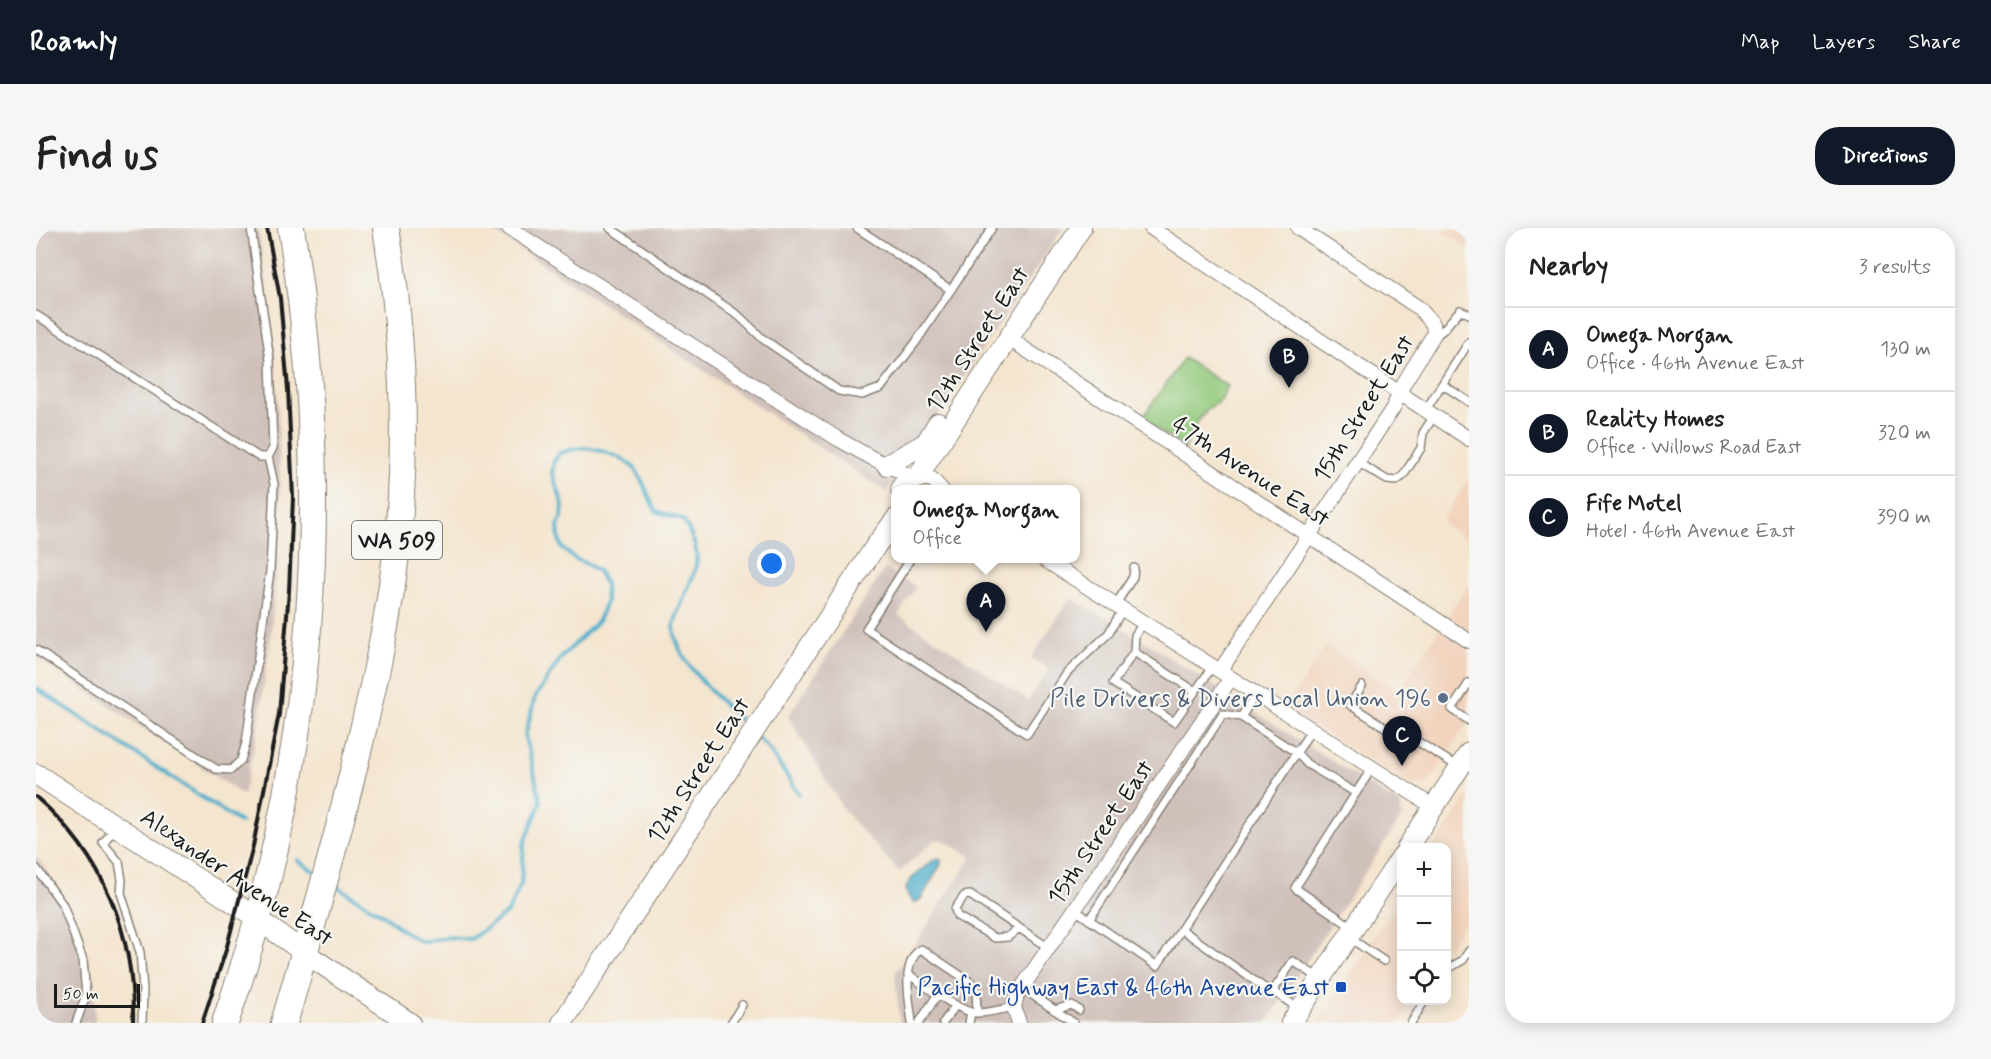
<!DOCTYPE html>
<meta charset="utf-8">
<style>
body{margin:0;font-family:Mynerve,sans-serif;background:#f6f6f6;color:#222}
.controls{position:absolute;right:18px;bottom:18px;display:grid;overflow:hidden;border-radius:12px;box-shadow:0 3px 15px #0003}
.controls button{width:54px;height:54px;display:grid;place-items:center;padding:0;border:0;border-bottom:2px solid #e0e0e0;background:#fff;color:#222;font:30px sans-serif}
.scale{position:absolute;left:18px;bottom:15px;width:86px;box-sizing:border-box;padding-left:6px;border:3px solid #1c1c1c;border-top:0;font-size:16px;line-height:21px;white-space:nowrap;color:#1c1c1c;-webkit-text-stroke:4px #f6f6f2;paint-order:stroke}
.you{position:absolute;left:736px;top:336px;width:21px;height:21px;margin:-15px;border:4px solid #fff;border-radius:50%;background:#1a73e8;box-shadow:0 0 0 9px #1a73e833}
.badge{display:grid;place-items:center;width:39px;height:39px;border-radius:50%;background:#111827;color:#fff;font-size:20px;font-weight:700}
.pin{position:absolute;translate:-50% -50px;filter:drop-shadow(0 2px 3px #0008)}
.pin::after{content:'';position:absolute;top:32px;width:21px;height:18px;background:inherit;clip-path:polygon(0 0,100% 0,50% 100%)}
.popup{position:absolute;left:855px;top:257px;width:189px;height:78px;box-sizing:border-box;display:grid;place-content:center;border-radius:12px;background:#fff;filter:drop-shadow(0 2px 4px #0005);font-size:20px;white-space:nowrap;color:#767676}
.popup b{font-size:22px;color:#222}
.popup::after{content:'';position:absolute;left:50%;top:100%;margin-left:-12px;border:12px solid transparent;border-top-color:#fff}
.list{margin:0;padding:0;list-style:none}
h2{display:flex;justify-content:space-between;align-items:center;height:78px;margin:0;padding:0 24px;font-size:26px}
h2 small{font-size:20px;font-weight:400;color:#767676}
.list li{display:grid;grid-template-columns:39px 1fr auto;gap:18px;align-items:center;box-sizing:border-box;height:84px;padding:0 24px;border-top:2px solid #e0e0e0}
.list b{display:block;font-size:22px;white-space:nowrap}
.list p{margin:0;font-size:20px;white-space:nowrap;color:#767676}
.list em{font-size:20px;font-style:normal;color:#767676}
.icon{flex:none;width:33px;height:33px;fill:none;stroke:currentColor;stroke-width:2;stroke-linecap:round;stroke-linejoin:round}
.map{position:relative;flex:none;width:1433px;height:795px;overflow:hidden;border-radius:24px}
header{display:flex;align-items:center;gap:36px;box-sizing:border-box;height:84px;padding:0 30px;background:#111827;color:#fff}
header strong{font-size:28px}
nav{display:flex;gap:33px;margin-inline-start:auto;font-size:21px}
.intro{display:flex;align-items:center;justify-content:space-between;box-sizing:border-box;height:144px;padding:0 36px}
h1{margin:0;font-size:42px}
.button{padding:15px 27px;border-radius:24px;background:#111827;color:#fff;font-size:21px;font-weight:700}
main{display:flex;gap:36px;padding:0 36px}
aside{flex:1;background:#fff;border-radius:24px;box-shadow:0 3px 15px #0003}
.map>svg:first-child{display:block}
.built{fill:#f2d4be}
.industrial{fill:#cfc0ba}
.green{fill:#93c97c;stroke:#58724c;stroke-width:1.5}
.water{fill:#4baeca;stroke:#346573;stroke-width:1.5}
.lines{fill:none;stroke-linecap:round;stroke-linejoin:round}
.stream{stroke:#4baeca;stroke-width:4}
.lane-casing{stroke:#888076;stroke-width:10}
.street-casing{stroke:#888076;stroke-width:16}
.secondary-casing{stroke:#888076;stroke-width:22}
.highway-casing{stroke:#888076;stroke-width:28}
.lane{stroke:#fff;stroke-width:7}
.street{stroke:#fff;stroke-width:14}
.secondary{stroke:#fff;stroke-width:20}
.highway{stroke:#fff;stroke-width:26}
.rail{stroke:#1c1c1c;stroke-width:4}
.service-dot{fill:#5c6f8a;stroke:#f6f6f2;stroke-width:2}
.transit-dot{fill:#1a4fb4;stroke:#f6f6f2;stroke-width:2}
.labels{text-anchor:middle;stroke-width:4.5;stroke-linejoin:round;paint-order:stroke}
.shield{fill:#f6f6f2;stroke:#5d5d5c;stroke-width:1.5}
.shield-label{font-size:22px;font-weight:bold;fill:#1c1c1c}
.street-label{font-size:24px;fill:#1c1c1c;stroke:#f6f6f2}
.service-label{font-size:24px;fill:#4e5e75;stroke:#f6f6f2;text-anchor:end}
.transit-label{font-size:24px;fill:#164399;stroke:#f6f6f2;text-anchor:end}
</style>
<header>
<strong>Roamly</strong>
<nav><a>Map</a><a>Layers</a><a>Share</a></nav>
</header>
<div class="intro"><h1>Find us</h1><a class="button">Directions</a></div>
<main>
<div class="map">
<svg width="1433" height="795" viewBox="0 0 1433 795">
<rect width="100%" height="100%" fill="#f6f6f2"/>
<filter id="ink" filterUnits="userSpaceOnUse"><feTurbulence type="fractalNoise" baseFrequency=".0167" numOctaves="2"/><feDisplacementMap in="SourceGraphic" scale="12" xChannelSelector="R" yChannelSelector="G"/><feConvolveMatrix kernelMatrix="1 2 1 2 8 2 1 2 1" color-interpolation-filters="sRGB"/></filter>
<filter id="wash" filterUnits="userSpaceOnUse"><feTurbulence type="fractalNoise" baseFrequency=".008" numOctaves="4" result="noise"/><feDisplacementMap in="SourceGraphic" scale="24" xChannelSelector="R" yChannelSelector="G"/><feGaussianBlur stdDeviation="1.35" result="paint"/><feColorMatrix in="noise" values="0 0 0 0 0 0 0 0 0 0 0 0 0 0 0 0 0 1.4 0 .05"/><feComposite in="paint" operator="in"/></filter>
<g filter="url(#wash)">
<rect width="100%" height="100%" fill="#f4e5cf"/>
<path class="built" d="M 1402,0 L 1433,0 L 1433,20 Z
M 1433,251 L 1433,313 L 1405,294 Z
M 1433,356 L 1433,493 L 1396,550 L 1388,557 L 1377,559 L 1249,480 L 1290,417 L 1362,464 Z
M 1433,566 L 1433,689 L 1411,722 L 1410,620 L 1398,619 Z
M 1365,668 L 1366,772 L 1377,773 L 1362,795 L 1282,795 Z"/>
<path class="industrial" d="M 0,0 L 222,0 L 233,74 L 238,124 L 242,174 L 244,274 L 242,324 L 234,411 L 222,499 L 207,567 L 0,429 Z
M 452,0 L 1027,0 L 851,264 Z
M 849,340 L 880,359 L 862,387 L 992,472 L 1013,441 L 995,430 L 1034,370 L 1076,393 L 1365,577 L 1365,590 L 1230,795 L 864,795 L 859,746 L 936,629 L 906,611 L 899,612 L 863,644 L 809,584 L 752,488 Z
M 0,628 L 22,659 L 38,690 L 52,731 L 58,762 L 59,795 L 0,795 Z"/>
<path class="green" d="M 1148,130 L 1191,158 L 1182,175 L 1173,180 L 1162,193 L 1148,220 L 1106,190 Z"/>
<path class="water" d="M 902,630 L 905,632 L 905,636 L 885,671 L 878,675 C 875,672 871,667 870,662 C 869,653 894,634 902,630 Z"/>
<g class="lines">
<path class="stream" d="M 0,460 L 205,595
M 721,509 L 734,523 L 763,566
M 261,632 L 282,646
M 296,655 L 349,688 L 367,703 L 386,714 L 412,709 L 435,711 L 472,684 L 485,656 L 488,616 L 505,574 L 489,508 L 499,469 L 525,430 L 562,393 L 570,374 L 569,356 L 562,343 L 551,336 L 539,331 L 526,320 L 523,311 L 522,298 L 526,289 L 527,277 L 516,245 L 518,233 L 524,225 C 532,223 540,220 548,220 C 562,221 590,229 599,241 C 608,254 612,269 620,283 L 647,292 C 672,334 658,341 643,382 C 641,387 638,394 638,399 C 640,437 688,475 713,501"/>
</g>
</g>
<g filter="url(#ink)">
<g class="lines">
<defs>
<path id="lane" d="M 574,0 L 703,88 L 727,111 L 803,163 L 826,167 L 845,160 L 880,114 L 956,0
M 821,0 L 915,62
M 0,87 L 223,229 L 232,229 L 237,220 L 234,132 L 215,0
M 1398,109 L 1407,102 L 1424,82 L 1433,86
M 1406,156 L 1433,174
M 1389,183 L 1433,114
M 1321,234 L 1351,252 L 1360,253 L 1367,248 L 1385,220 L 1387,205 L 1398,188
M 875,330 L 830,401 L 991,506 L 1031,445 L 1072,406 L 1087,381
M 1080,376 L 1097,349 L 1098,340
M 0,422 L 180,541 L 195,542 L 205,532 L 210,515 L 234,343 L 238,256 L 232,229
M 1098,424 L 1099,407 L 1108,394
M 1433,455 L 1416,481 L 1433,493
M 1326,458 L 1314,477 L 1349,499 L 1358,499 L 1421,538
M 1159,463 L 1098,424 L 1077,455 L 1138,494 L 1177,438
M 1205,489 L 1220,466
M 80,599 L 67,615 L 83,634 L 86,652 L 85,665 L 104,724 L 107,762 L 106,795
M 0,640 L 27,677 L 47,732 L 50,767 L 40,795
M 1039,682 L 1121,738 L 1276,501
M 1053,692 L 1187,486 L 1205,489 L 1261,525 L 1271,536 L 1320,565
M 1316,699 L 1259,660 L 1336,540
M 983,700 L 972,709 L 959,710 L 921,688 L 919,681 L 928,668 L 934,667 L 1013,720
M 1145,701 L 1230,761 L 1237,763 L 1257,733 L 1283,750
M 1312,709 L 1348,733
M 1410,742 L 1427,732 L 1433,723
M 872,746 C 887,756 924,785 941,785 C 953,785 967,781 978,779
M 986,760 L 1038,795
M 1237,763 L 1262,780
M 1018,782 L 1036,777 L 1043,782
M 695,795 L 706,777
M 876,795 C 874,773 864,735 885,721 L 940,758 L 941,785
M 883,795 L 902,766
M 907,795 L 920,777
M 933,795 L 935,784
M 1375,795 L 1389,772"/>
<path id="street" d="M 473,0 L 802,211 L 836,230 L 880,251 L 896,251 L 906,262
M 1115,0 L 1433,211
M 972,110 L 1433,413
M 1006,330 L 1398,579
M 1184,443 L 1357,180 L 1368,155 L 1398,106 L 1397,96 L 1383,80 L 1262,0
M 983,795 L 978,779 L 981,767 L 1195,450"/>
<path id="secondary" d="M 851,237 L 890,215 L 902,195
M 865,262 L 867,257 L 880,251 L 1045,0
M 0,546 L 203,678 L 269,725 L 374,795
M 1371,620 L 1433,525
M 526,795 L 841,316 L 860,291
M 1255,795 L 1366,628"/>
<path id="highway" d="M 189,795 C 279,539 298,267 255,0
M 248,795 C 275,703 301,612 323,519 C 339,452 354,385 361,317 C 372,212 367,105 350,0"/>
</defs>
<use href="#lane" class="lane-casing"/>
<use href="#street" class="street-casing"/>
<use href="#secondary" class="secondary-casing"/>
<use href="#highway" class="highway-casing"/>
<use href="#lane" class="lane"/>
<use href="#street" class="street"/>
<use href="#secondary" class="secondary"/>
<use href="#highway" class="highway"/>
<path class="rail" d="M 0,569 C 68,628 99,706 97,795
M 166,795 L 190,722 L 217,618 L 243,486 L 253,363 L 257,270 L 252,161 L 244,70 L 231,0"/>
</g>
</g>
<circle class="service-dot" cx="1407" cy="470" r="6"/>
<rect class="transit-dot" x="1299" y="753" width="12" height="12" rx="3"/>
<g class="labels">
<rect class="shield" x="316" y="293" width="90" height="38" rx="4.5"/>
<g class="shield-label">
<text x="361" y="320">WA 509</text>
</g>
<g class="street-label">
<text transform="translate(941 111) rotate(-57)" y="8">12th Street East</text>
<text transform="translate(1327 180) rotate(-58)" y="8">15th Street East</text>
<text transform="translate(1215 243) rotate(33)" y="8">47th Avenue East</text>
<text transform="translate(662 542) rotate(-57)" y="8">12th Street East</text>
<text transform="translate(1064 604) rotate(-56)" y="8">15th Street East</text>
<text transform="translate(201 649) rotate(34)" y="8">Alexander Avenue East</text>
</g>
<g class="service-label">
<text x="1395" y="478">Pile Drivers &amp; Divers Local Union 196</text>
</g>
<g class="transit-label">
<text x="1293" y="767">Pacific Highway East &amp; 46th Avenue East</text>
</g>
</g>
</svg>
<div class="controls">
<button>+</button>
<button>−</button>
<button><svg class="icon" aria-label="locate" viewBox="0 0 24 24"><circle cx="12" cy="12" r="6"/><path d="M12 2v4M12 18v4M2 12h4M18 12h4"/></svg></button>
</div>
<div class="scale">50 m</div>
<div class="you"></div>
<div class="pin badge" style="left:950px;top:404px">A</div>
<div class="popup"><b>Omega Morgan</b>Office</div>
<div class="pin badge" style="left:1253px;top:160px">B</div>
<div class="pin badge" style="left:1366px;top:538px">C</div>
</div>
<aside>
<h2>Nearby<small>3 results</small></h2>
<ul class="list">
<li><span class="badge">A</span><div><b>Omega Morgan</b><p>Office · 46th Avenue East</p></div><em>130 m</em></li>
<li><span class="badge">B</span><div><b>Reality Homes</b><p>Office · Willows Road East</p></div><em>320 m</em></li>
<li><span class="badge">C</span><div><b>Fife Motel</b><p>Hotel · 46th Avenue East</p></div><em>390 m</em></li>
</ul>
</aside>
</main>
